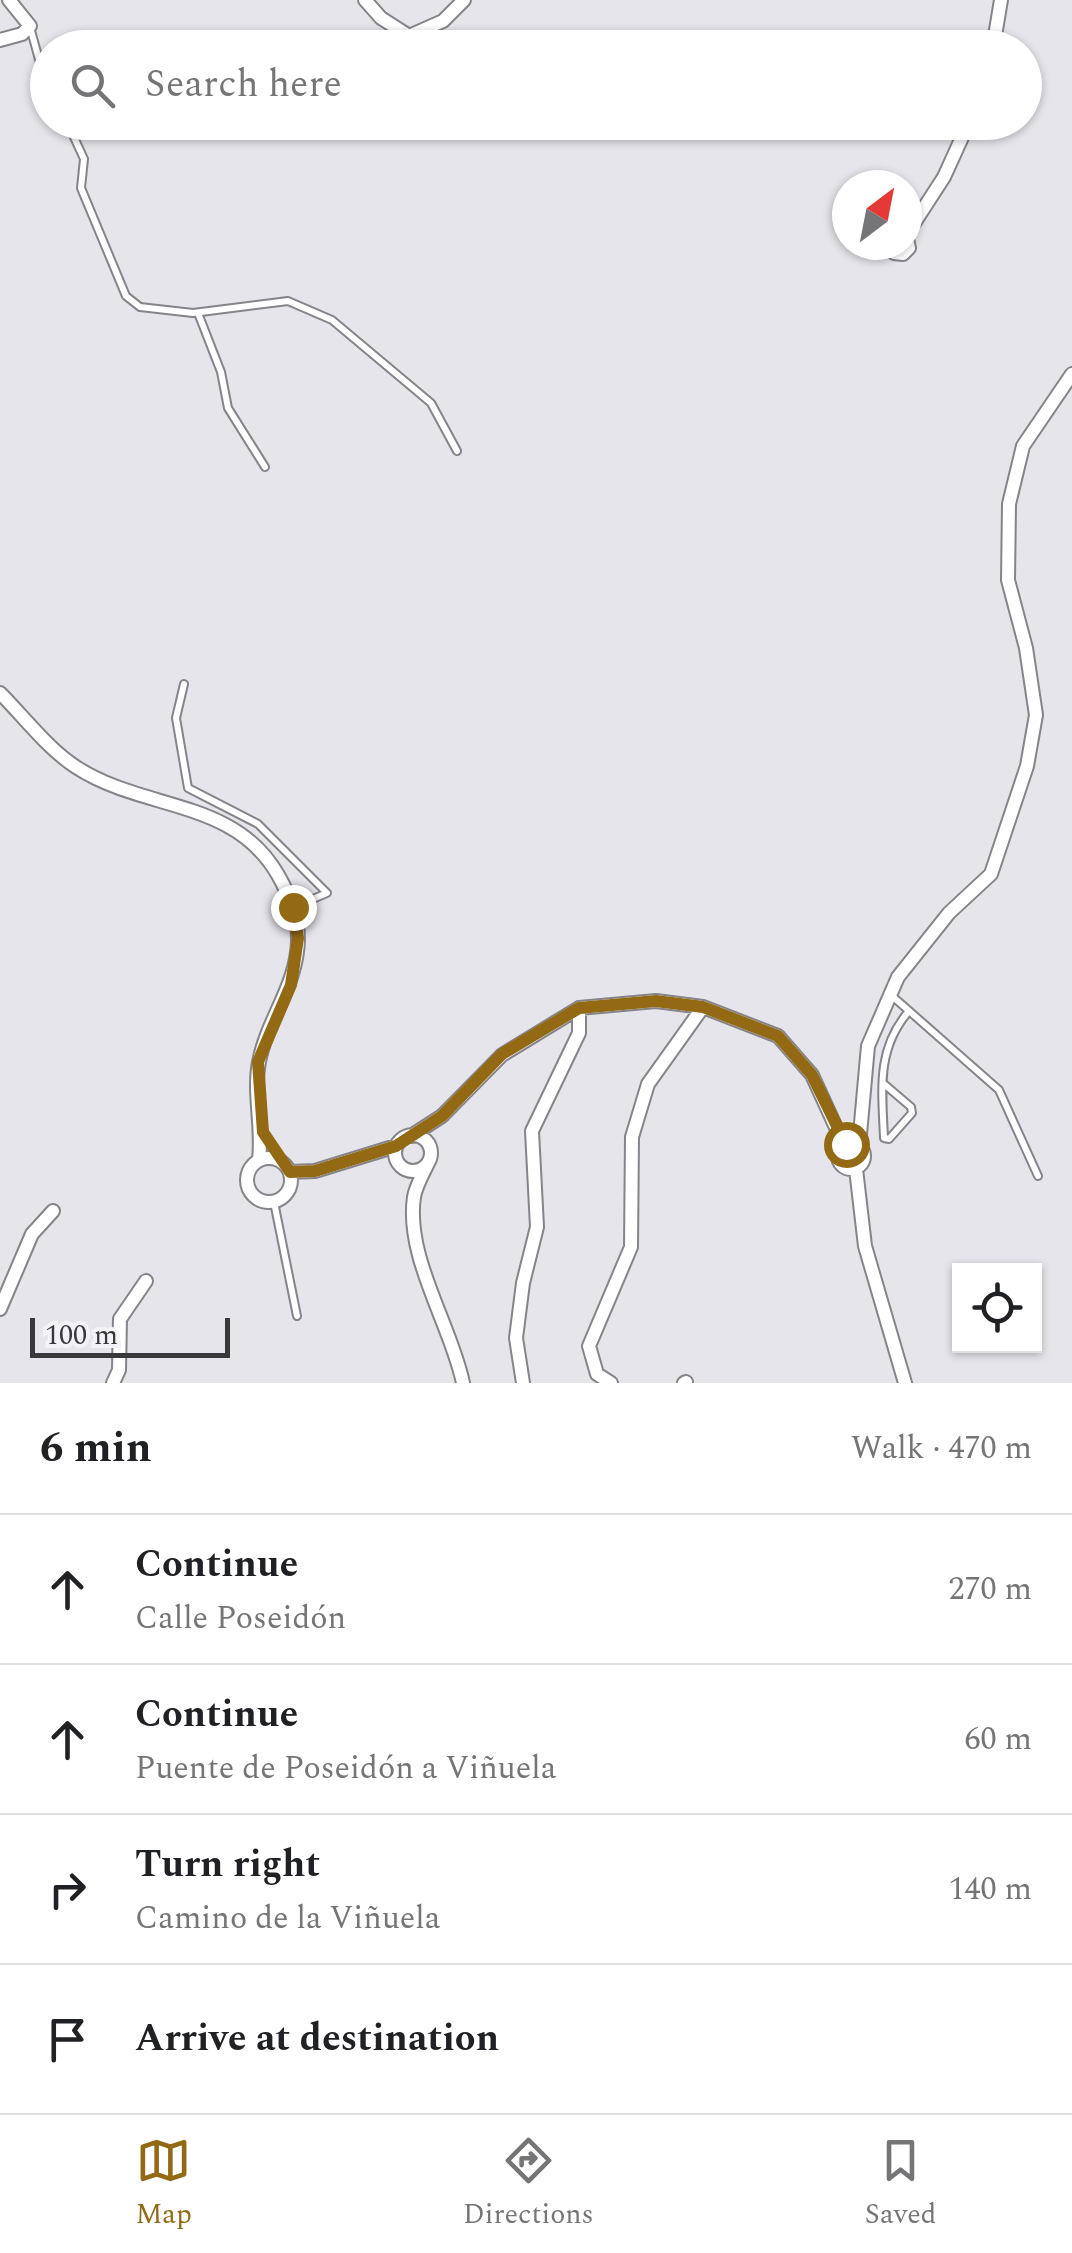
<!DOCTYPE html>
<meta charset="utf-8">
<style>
body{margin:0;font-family:Spectral,serif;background:#f6f6f6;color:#202124}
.controls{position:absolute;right:30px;bottom:30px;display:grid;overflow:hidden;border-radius:0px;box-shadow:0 2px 8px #0004}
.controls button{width:90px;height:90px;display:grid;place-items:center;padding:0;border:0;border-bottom:2px solid #e0e0e0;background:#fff;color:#202124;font:50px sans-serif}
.compass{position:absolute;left:832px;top:170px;width:90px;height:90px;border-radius:50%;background:#fff;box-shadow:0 2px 8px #0004;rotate:32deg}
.scale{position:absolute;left:30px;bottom:25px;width:200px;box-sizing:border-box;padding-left:10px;border:5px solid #39393c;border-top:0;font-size:28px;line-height:35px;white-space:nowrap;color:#39393c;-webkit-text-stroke:8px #f3f2f8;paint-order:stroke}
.stop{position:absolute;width:30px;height:30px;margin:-22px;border:8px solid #936914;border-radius:50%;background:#fff}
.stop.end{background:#936914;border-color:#fff;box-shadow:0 2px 10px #0008}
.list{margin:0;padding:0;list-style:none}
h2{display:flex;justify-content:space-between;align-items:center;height:130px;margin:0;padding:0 40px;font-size:42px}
h2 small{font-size:32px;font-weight:400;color:#757577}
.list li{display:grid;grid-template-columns:65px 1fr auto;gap:30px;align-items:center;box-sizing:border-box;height:150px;padding:0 40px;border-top:2px solid #e0e0e0}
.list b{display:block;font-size:38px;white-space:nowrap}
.list p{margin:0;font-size:32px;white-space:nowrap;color:#757577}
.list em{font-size:32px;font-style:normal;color:#757577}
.icon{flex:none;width:55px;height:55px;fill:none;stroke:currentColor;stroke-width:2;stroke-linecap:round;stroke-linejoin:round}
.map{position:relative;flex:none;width:1072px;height:1383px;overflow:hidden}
.search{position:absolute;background:#fff;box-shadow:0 2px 8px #0004;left:30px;right:30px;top:30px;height:110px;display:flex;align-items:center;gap:25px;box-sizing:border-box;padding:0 35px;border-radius:55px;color:#757577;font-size:38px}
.sheet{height:730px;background:#fff}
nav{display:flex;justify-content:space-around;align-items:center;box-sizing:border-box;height:140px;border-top:2px solid #e0e0e0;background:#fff;font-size:28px;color:#757577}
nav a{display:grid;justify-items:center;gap:5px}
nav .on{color:#936914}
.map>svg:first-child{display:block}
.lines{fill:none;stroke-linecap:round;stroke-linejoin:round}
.lane-casing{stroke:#848489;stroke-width:10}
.street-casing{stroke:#848489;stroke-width:16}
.lane{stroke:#fff;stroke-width:6}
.street{stroke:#fff;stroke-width:12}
.route{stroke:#936914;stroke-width:12}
</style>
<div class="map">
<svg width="1072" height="1383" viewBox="0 0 1072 1383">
<rect width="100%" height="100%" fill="#e5e5eb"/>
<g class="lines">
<defs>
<path id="lane" d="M 30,27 L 48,92
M 67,122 L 84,159 L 81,188 L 126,296 L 140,307 L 193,313 L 288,301 L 332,320 L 431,403 L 457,451
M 198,313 L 221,372 L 228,408 L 265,467
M 184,684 L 176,718 L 188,788 L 258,824 L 327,893 L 294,907
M 891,995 L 999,1090 L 1038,1176
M 884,1084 L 911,1107 L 912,1113 L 889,1139 L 884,1138 C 882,1090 876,1049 909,1011
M 274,1202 L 297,1316"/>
<path id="street" d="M 365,0 L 381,18 L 409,36 L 443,21 L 464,0
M 0,40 L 22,34 L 30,26 L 9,0
M 993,48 L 1001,0
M 907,234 L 944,177 L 969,122
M 891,245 L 894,253 L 903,254 L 909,248 L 907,239
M 0,693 C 24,717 48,749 76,767 C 143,811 234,798 278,875 C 289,894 298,917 298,940 C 297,986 267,1019 259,1062 C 253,1093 263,1128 259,1160
M395 1153a18 18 0 1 1 36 0a18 18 0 1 1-36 0Z
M 411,1136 L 442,1116 L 502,1055 L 579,1008 L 656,1001 L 703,1007 L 778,1036 L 812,1075 L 844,1145
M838 1156a13 13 0 1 1 26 0a13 13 0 1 1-26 0Z
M 859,1145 L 868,1046 L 898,977 L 949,913 L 991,874 L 1027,766 L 1036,715 L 1026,648 L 1008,580 L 1009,504 L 1023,446 L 1072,374
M247 1180a22 22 0 1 1 44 0a22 22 0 1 1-44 0Z
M 429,1161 C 424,1172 416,1185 414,1197 C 405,1257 451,1325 463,1383
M 856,1169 L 865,1246 L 905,1383
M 290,1172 L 315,1171 L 396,1146
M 0,1309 L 32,1234 L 53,1211
M 113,1383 L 119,1370 L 120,1319 L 146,1281
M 523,1383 L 516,1338 L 523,1283 L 537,1227 L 532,1131 L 579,1033 L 579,1008
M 611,1383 L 597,1374 L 589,1346 L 631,1247 L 632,1137 L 648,1084 L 703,1007
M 684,1383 L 686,1382"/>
</defs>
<use href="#lane" class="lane-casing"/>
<use href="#street" class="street-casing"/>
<use href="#lane" class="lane"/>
<use href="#street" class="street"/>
</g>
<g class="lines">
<path class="route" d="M 293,907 L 298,938 L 291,985 L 258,1062 L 263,1132 L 290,1172 L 315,1171 L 396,1146 L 442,1116 L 502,1054 L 579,1008 L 656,1001 L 703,1007 L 778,1036 L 812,1075 L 846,1144"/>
</g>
</svg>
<div class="controls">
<button><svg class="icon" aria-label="locate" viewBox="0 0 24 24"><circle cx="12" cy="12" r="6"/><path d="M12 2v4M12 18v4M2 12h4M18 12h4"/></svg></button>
</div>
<svg class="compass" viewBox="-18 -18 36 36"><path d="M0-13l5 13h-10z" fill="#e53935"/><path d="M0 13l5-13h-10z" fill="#757577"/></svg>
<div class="scale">100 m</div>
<div class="stop" style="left:846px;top:1144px"></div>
<div class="stop end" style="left:293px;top:907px"></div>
<div class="search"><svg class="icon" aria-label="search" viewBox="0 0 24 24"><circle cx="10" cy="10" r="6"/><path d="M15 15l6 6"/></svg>Search here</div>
</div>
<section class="sheet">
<h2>6 min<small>Walk · 470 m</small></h2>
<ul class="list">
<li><svg class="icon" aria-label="ahead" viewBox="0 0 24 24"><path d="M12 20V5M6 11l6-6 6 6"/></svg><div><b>Continue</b><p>Calle Poseidón</p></div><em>270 m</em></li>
<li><svg class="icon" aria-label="ahead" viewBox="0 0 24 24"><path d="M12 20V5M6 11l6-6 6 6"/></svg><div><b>Continue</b><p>Puente de Poseidón a Viñuela</p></div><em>60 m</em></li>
<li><svg class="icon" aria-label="right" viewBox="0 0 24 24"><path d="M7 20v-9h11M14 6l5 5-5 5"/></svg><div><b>Turn right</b><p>Camino de la Viñuela</p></div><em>140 m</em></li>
<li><svg class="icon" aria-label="arrive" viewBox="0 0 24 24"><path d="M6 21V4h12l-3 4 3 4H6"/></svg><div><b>Arrive at destination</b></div></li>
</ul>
</section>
<nav>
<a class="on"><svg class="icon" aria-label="map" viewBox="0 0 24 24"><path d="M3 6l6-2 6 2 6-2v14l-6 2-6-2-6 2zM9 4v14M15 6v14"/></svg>Map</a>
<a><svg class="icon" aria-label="directions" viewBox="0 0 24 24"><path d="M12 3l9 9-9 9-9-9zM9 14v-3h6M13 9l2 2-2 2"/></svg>Directions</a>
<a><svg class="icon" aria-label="saved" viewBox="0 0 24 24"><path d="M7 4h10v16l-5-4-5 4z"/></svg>Saved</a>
</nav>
